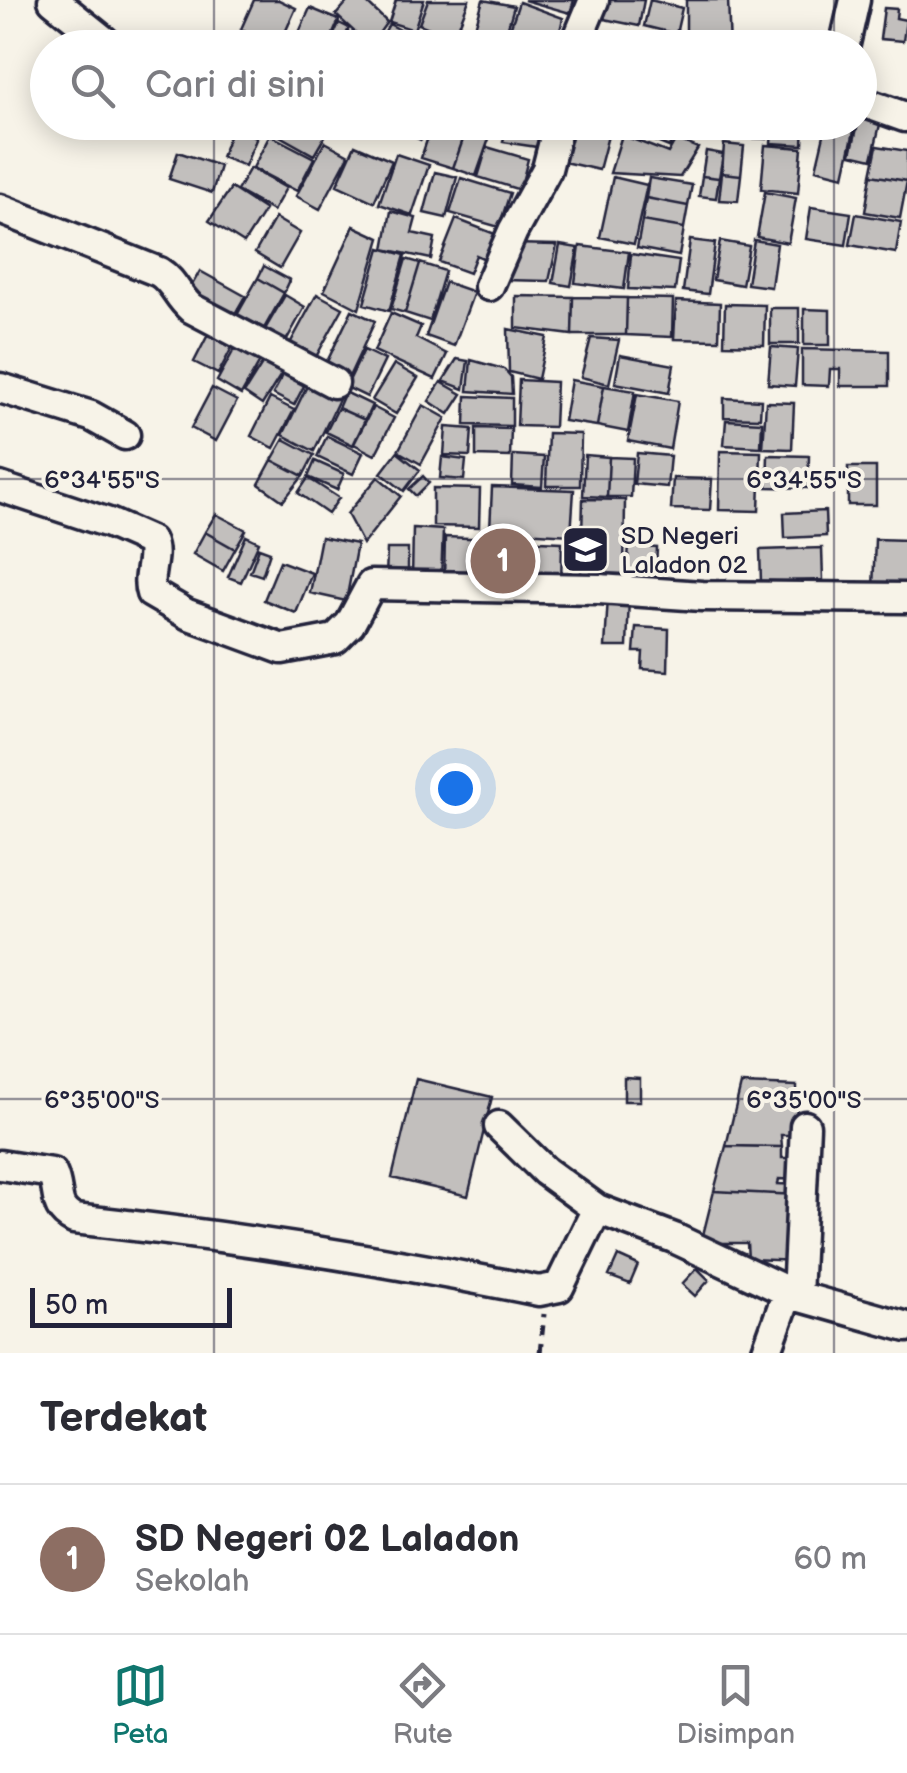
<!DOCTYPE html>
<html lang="id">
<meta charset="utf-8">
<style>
body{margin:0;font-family:"Balsamiq Sans",sans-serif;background:#f2f2f3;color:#2b2b33}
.scale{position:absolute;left:30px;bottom:25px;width:202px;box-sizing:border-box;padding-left:10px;border:5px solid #22223b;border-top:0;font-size:28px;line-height:35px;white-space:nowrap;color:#22223b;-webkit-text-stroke:8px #f7f3e8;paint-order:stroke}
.you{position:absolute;left:455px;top:788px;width:35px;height:35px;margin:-25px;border:8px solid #fff;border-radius:50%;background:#1a73e8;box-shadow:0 0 0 15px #1a73e833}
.badge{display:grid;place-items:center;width:65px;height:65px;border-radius:50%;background:#0f766e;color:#fff;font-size:32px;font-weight:700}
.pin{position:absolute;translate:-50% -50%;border:5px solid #fff;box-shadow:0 2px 10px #0006}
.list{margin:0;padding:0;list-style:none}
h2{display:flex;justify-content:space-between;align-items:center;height:130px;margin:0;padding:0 40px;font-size:42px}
h2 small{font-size:32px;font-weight:400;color:#7c7c81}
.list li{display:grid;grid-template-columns:65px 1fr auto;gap:30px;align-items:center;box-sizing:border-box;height:150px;padding:0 40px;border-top:2px solid #e1e1e2}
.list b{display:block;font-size:38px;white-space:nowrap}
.list p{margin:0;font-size:32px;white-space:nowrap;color:#7c7c81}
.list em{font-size:32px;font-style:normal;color:#7c7c81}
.icon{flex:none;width:55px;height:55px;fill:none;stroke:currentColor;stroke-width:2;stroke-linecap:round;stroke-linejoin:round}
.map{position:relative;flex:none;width:907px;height:1353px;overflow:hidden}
.search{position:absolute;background:#fff;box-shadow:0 5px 25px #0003;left:30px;right:30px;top:30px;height:110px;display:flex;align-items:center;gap:25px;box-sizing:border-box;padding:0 35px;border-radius:55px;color:#7c7c81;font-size:38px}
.sheet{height:280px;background:#fff}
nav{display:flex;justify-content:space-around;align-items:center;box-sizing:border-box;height:140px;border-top:2px solid #e1e1e2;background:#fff;font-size:28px;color:#7c7c81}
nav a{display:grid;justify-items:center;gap:5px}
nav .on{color:#0f766e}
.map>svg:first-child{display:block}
.building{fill:#c2bfbd;stroke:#22223b;stroke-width:2.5}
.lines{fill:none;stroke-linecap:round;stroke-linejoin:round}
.minor-casing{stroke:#22223b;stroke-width:35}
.path{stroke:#22223b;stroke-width:5;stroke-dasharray:10 8;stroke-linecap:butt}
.minor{stroke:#f7f3e8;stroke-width:28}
.ticks{fill:none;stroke:#22223b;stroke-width:2.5;stroke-opacity:0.45}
.labels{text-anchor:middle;stroke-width:8;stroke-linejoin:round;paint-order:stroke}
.poi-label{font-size:25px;fill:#22223b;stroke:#f7f3e8;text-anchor:start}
.ticks-label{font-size:25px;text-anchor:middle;fill:#22223b;stroke:#f7f3e8;stroke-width:8;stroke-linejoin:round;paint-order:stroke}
</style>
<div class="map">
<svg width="907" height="1353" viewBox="0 0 907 1353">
<rect width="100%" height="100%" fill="#f7f3e8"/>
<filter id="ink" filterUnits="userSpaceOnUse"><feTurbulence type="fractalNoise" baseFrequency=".01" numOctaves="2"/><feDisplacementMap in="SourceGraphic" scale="20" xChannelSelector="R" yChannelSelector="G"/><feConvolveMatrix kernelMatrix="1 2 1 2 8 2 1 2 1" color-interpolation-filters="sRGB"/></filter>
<g filter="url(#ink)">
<path class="building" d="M 254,0 L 279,0 L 296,8 L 279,46 L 241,29 Z
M 349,0 L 364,0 L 387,22 L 370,46 L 336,15 Z
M 396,0 L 424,0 L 414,30 L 389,22 Z
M 428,0 L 469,0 L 454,38 L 419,24 Z
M 483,0 L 514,6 L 502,47 L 506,48 L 469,48 Z
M 524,0 L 574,0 L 570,13 Z
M 608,0 L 644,0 L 639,26 L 604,19 Z
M 650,0 L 682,8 L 676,34 L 644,26 Z
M 686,0 L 728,0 L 730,48 L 686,48 Z
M 519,2 L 563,18 L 556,48 L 521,47 L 525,34 L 510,29 Z
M 310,8 L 339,20 L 327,48 L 310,48 L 313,42 L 298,35 Z
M 884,8 L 897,9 L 896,18 L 906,20 L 903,41 L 880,39 Z
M 339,23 L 349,28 L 340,48 L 328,48 Z
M 389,24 L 406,33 L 398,48 L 376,48 Z
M 349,33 L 365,46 L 365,48 L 342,48 Z
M 431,34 L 464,44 L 463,48 L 427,48 Z
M 292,35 L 309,43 L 307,48 L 286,48 Z
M 406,35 L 426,43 L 424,48 L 401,48 Z
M 860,115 L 881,120 L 872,159 L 851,154 Z
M 254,122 L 282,122 L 276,136 L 256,127 Z
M 285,122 L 312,122 L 328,131 L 314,155 L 278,135 Z
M 381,122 L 429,122 L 421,140 Z
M 433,122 L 451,122 L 467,128 L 453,168 L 421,158 Z
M 507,122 L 541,122 L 537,147 L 503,142 Z
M 573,122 L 593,122 L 610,128 L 599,170 L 564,162 Z
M 608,122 L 679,122 L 669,147 Z
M 726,122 L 768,122 L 767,139 L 726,137 Z
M 773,122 L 804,122 L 803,145 L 771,143 Z
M 827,122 L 856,122 L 844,176 L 816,169 Z
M 232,128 L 257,137 L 245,166 L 221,157 Z
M 467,128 L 490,136 L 476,176 L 453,168 Z
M 270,135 L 314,158 L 297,191 L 253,168 Z
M 622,135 L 668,153 L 676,139 L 698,148 L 680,177 L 610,173 Z
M 325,142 L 349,155 L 320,209 L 296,196 Z
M 724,144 L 744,146 L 741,175 L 722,173 Z
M 355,145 L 392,161 L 374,202 L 337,185 Z
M 765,145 L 802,148 L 798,193 L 761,189 Z
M 877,146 L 907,151 L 907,181 L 871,175 Z
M 487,147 L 528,159 L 520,190 L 478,177 Z
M 706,151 L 723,154 L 719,178 L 702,176 Z
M 178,152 L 220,166 L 212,193 L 169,179 Z
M 396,154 L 429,165 L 412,215 L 379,204 Z
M 250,168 L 286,188 L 273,211 L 237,191 Z
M 435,172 L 457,177 L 446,218 L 424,213 Z
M 722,173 L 741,175 L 738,201 L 719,200 Z
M 871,175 L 907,181 L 900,218 L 865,212 Z
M 702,176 L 719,178 L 716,198 L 699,196 Z
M 613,177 L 647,185 L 634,244 L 600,237 Z
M 461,178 L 510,193 L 499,227 L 450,213 Z
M 649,178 L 692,185 L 688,206 L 646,198 Z
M 231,188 L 265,210 L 244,243 L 209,221 Z
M 765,192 L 796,198 L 788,243 L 757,237 Z
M 646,198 L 688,206 L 684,228 L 642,221 Z
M 811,207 L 851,213 L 846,245 L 806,239 Z
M 391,211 L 416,218 L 412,233 L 435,238 L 431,259 L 384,249 Z
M 856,214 L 901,222 L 896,253 L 850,245 Z
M 275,218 L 300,233 L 280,268 L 255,253 Z
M 456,219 L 495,234 L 485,259 L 476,255 L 469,273 L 439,262 Z
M 642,221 L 684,228 L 679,256 L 637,248 Z
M 354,226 L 380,238 L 359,309 L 324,291 Z
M 690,240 L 715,243 L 708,294 L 683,291 Z
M 754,240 L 777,244 L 771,287 L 747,284 Z
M 720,241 L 749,246 L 742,285 L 713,280 Z
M 511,244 L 557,245 L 549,281 L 503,280 Z
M 560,245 L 578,248 L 571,286 L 553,283 Z
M 580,246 L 629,252 L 624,289 L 575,283 Z
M 380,248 L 405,255 L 389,311 L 364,304 Z
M 631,254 L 679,261 L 675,291 L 628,289 Z
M 406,259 L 420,263 L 405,313 L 391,309 Z
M 420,263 L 445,271 L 430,321 L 405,313 Z
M 264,266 L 290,280 L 284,293 L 258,278 Z
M 200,271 L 245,296 L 228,326 L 183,301 Z
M 258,278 L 284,293 L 258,339 L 232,324 Z
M 445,282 L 474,292 L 454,346 L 426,336 Z
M 317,294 L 343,308 L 312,364 L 286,351 Z
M 285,295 L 305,307 L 282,348 L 261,336 Z
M 516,296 L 573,297 L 572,335 L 516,328 Z
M 573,297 L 627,298 L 626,335 L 572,335 Z
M 627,298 L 673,299 L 672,337 L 626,335 Z
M 676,301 L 720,303 L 719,340 L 674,339 Z
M 725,304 L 765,305 L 764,345 L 724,344 Z
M 770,308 L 799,308 L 799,344 L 770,344 Z
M 804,309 L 830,310 L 830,345 L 804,345 Z
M 352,310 L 375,321 L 348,379 L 324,368 Z
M 391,313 L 421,326 L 416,338 L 447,354 L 435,379 L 374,351 Z
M 214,323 L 238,336 L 218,374 L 194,362 Z
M 508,329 L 547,337 L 538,379 L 509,372 Z
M 241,337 L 266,351 L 241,395 L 217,381 Z
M 591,338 L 619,340 L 609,384 L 581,377 Z
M 771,347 L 798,349 L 795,386 L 768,384 Z
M 802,349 L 889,351 L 889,386 L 840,386 L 840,369 L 830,369 L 829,386 L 802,385 Z
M 364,350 L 385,360 L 367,397 L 346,387 Z
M 269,353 L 287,365 L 262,405 L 244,393 Z
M 620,355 L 674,365 L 669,393 L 615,383 Z
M 457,359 L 468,361 L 464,389 L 443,381 Z
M 471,360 L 504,369 L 511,377 L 512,394 L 468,391 Z
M 394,364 L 418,378 L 396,414 L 372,400 Z
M 287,368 L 308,378 L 294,405 L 273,394 Z
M 310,380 L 341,395 L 314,451 L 283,435 Z
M 519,380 L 556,382 L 554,427 L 517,426 Z
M 571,380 L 604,386 L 597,426 L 564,421 Z
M 441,382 L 462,394 L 449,414 L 429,401 Z
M 604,386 L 635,391 L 628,432 L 597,426 Z
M 212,388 L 237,401 L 216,441 L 191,428 Z
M 345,392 L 372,405 L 365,420 L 338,408 Z
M 637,394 L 678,401 L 670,449 L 628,441 Z
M 466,396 L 512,398 L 512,426 L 465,425 Z
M 270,398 L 294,410 L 274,448 L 251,436 Z
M 724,398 L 761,400 L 760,418 L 724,417 Z
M 766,402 L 794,403 L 792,449 L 763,448 Z
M 423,405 L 446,418 L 421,464 L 398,451 Z
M 373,407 L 394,418 L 375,455 L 354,444 Z
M 338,408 L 365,420 L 353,445 L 326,432 Z
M 726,420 L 762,422 L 761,447 L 724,445 Z
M 446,427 L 472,429 L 470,456 L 444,455 Z
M 476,428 L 511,429 L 510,457 L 476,456 Z
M 548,433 L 581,434 L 580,486 L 546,486 Z
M 327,436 L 363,453 L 353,474 L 317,457 Z
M 284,439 L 314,455 L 303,476 L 272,460 Z
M 720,451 L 761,452 L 759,511 L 719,510 Z
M 397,452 L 420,470 L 404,491 L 381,473 Z
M 637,453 L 670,456 L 667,487 L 634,484 Z
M 513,455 L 544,457 L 542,487 L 512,485 Z
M 585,455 L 609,457 L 607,497 L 583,496 Z
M 768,455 L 809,456 L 808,488 L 767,487 Z
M 442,457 L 466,460 L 464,480 L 440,478 Z
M 609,457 L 633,458 L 631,497 L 607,497 Z
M 272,460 L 303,476 L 283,501 L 259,484 Z
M 315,461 L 344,474 L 337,490 L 308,477 Z
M 848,467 L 876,467 L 876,505 L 848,505 Z
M 423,476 L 429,483 L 416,496 L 409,489 Z
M 378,477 L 401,496 L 363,544 L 347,514 Z
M 308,478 L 339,498 L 328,514 L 298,493 Z
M 673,478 L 712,479 L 710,510 L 671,509 Z
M 492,487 L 574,490 L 571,535 L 490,530 Z
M 433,488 L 480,489 L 479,527 L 433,526 Z
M 583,499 L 625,500 L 624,574 L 581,573 Z
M 825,511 L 826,536 L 785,538 L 784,513 Z
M 216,514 L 246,530 L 235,549 L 205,532 Z
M 413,528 L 443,530 L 441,581 L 412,580 Z
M 205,532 L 235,549 L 223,571 L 193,554 Z
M 246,536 L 259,542 L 241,582 L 228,577 Z
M 321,537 L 357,544 L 346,601 L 310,593 Z
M 445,537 L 562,542 L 561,585 L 444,580 Z
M 875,539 L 907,540 L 907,591 L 873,589 Z
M 629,546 L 657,548 L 655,587 L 626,585 Z
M 259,548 L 270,552 L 262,576 L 250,572 Z
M 822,548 L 823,580 L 761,582 L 760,550 Z
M 387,549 L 408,549 L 408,581 L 386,580 Z
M 280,561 L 312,573 L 296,613 L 264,600 Z
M 608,597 L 629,598 L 627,647 L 605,647 Z
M 636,627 L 669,629 L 668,671 L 642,669 L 643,652 L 634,652 Z
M 624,1077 L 640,1078 L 640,1101 L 624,1101 Z
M 416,1079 L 492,1097 L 468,1196 L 392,1178 Z
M 741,1084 L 797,1086 L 796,1135 L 781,1135 L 782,1147 L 726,1146 Z
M 726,1146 L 782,1147 L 782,1158 L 803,1158 L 803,1180 L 779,1179 L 778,1184 L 799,1185 L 798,1195 L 714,1191 Z
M 714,1191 L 798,1195 L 797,1261 L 748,1259 L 747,1243 L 701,1243 Z
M 618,1256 L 638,1265 L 630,1284 L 609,1276 Z
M 697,1268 L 709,1280 L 695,1296 L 682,1284 Z"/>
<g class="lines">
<defs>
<path id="minor" d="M 53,0 L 104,41
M 574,48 L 594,0
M 844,48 L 855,0
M 860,101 L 905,117
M 0,209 L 159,272 C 174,281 177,296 191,308 L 334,383
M 489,286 L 513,231 L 547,169 L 559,122
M 0,388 L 91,416 L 125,435
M 0,487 L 109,523 L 150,541 C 158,557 145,575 151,593 L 187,614 L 282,649 L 335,639 L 350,624 L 371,585 L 599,589 L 702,596 L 907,598
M 499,1126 L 545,1171 L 597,1209 L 674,1238 L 797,1296 L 907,1327
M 0,1165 L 52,1173 C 61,1192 52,1208 74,1219 C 231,1236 384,1260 539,1291 L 559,1287 L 597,1209
M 797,1296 L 805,1126
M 766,1353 L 788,1292"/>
</defs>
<use href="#minor" class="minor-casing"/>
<path class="path" d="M 540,1353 L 544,1314"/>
<use href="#minor" class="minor"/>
</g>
</g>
<path class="ticks" d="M 214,0 L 214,48M 834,0 L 834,48M 214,122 L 214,1353M 834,122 L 834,1353M 0,479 L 907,479M 0,1099 L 907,1099"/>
<defs>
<symbol id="school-square" viewBox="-11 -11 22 22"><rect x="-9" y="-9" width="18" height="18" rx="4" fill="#22223b" stroke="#f7f3e8"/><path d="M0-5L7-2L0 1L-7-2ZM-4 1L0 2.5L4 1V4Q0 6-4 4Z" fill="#fff"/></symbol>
</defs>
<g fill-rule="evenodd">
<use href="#school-square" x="558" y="522" width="55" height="55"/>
</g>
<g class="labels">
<g class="poi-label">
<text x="621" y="544">SD Negeri<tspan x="621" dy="29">Laladon 02</tspan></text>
</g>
</g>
<g class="ticks-label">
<text x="102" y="488">6°34'55"S</text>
<text x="804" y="488">6°34'55"S</text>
<text x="102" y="1108">6°35'00"S</text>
<text x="804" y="1108">6°35'00"S</text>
</g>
</svg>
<div class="scale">50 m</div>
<div class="you"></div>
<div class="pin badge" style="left:503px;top:561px;background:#8d6e63">1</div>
<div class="search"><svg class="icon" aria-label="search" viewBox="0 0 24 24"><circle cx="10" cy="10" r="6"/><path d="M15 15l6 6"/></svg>Cari di sini</div>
</div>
<section class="sheet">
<h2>Terdekat<small></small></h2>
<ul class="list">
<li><span class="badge" style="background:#8d6e63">1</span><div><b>SD Negeri 02 Laladon</b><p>Sekolah</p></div><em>60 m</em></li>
</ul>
</section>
<nav>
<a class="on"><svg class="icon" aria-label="map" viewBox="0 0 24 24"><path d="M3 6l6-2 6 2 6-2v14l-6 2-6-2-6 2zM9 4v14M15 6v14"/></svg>Peta</a>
<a><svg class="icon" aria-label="directions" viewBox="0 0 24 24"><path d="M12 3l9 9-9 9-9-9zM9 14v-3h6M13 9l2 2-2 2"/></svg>Rute</a>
<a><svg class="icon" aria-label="saved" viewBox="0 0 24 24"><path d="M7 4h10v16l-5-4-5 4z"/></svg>Disimpan</a>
</nav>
